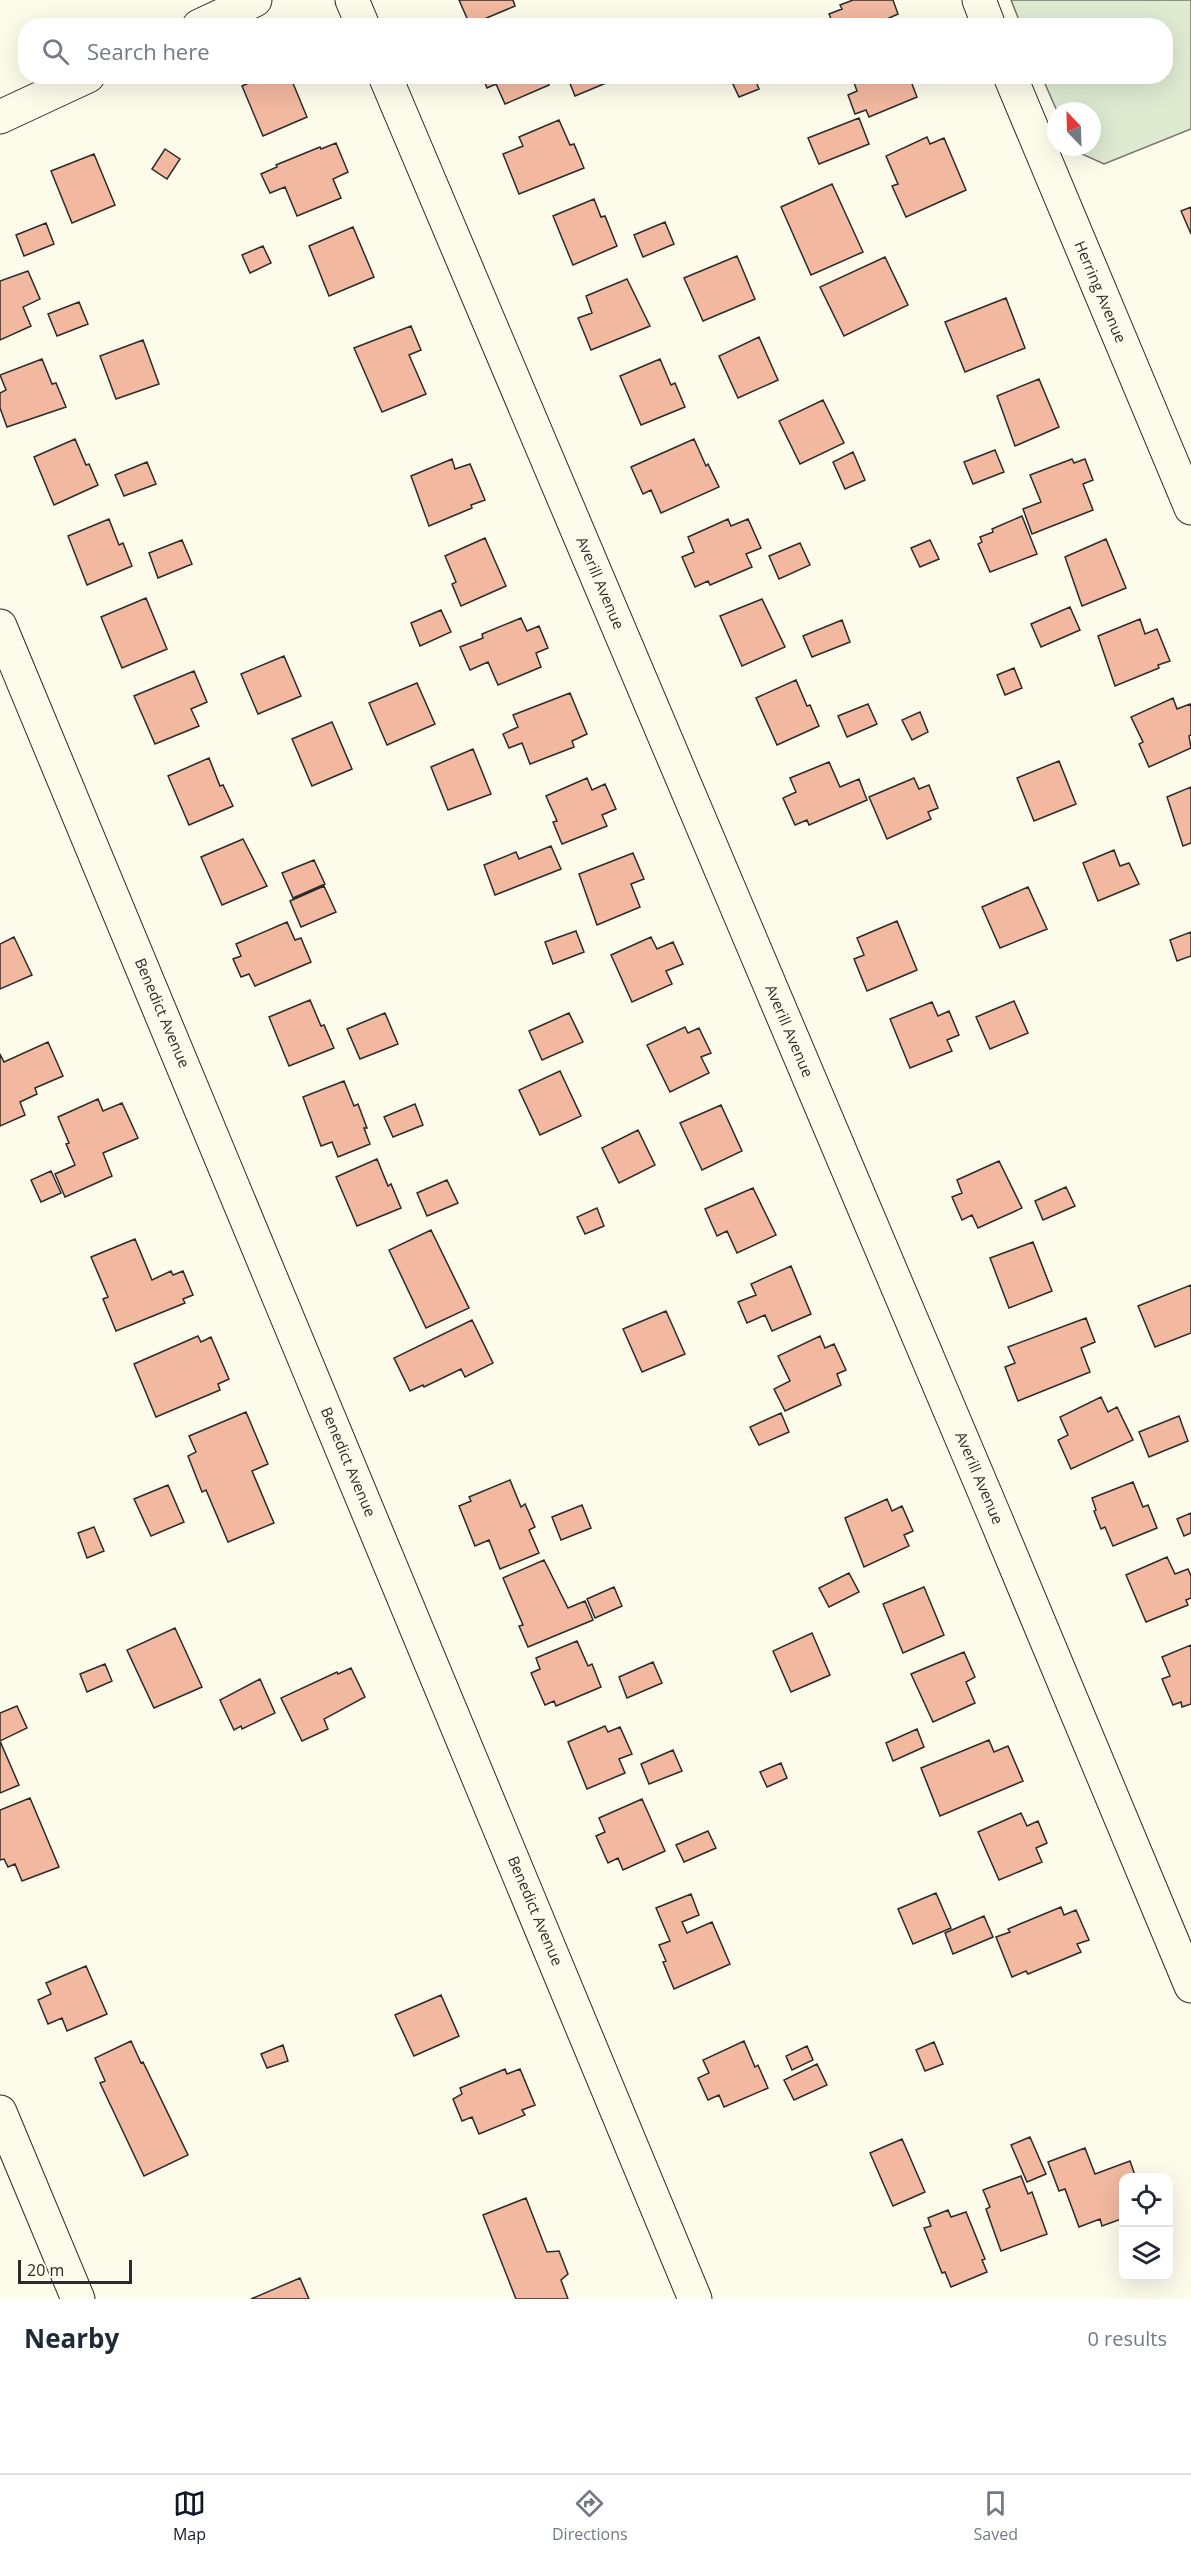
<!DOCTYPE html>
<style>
body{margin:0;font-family:"Open Sans",sans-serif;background:#f2f2f3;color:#1f2937}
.controls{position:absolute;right:18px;bottom:18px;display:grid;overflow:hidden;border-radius:12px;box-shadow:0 6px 24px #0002}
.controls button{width:54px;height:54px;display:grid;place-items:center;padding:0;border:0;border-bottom:2px solid #e0e1e3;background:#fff;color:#1f2937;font:30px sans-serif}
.compass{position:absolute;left:1047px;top:102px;width:54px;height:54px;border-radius:50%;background:#fff;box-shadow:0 6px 24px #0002;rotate:337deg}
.scale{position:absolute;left:18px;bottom:15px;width:114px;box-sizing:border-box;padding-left:6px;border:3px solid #2b2b2b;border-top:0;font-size:16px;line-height:21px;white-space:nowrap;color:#2b2b2b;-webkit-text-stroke:4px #fdfbea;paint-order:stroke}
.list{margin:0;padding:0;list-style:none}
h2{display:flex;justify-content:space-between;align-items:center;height:78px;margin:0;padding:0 24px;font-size:26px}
h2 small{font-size:20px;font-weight:400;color:#747a83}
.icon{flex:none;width:33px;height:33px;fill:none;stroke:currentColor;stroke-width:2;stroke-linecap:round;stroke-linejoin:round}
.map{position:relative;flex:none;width:1191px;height:2299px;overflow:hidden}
.search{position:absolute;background:#fff;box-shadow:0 6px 24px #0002;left:18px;right:18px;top:18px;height:66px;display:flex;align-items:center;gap:15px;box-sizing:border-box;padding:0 21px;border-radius:24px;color:#747a83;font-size:22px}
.sheet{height:174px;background:#fff}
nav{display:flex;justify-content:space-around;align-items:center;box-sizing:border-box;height:84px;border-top:2px solid #e0e1e3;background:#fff;font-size:16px;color:#747a83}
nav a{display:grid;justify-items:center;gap:3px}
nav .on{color:#111827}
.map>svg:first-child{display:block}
.green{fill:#deebd1;stroke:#74746e;stroke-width:1.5}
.building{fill:#f2b8a0;stroke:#2b2b2b;stroke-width:1.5}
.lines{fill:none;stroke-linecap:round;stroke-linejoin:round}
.minor-casing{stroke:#2b2b2b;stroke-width:35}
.minor{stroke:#fdfbea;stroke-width:33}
.labels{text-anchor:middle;stroke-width:4.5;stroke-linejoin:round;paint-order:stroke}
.street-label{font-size:15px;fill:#2b2b2b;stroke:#fdfbea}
</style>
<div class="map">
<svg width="1191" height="2299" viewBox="0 0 1191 2299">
<rect width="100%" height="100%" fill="#fdfbea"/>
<path class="green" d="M 1011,0 L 1191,0 L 1191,129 L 1104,164 L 1073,150 L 1072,147 L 1092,147 L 1092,111 L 1057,111 L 1042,77 L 1166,76 L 1166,26 L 1021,25 Z"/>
<path class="building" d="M 459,0 L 513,0 L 515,6 L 470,25 Z
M 853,0 L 893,0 L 898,14 L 887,19 L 890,26 L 834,26 L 829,14 L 842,9 L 840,5 Z
M 265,76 L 290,76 L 307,117 L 263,136 L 242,86 Z
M 482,76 L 545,76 L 549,85 L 505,104 L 496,84 L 487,88 Z
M 567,76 L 603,76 L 606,83 L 575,96 Z
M 745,76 L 754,76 L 759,89 L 739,97 L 732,82 Z
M 862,76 L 909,76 L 917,97 L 869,117 L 866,110 L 855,114 L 848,95 L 857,91 L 853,80 Z
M 859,118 L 869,144 L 819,164 L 808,138 Z
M 559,120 L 570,145 L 574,144 L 584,168 L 519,194 L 503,154 L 523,146 L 519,137 Z
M 927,137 L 930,144 L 944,138 L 966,190 L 906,217 L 892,186 L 898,184 L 886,156 Z
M 336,143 L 348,172 L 333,179 L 341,198 L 297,216 L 285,187 L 270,193 L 261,174 L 277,167 L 276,165 L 320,147 L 321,149 Z
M 165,149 L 180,159 L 167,179 L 152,169 Z
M 94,154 L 115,205 L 72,223 L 51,171 Z
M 832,184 L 863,252 L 811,275 L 781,207 Z
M 594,199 L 601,217 L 605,216 L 617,246 L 573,265 L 553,216 Z
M 1191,207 L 1191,234 L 1181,211 Z
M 665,222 L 674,244 L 643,257 L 634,235 Z
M 46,223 L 54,244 L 24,256 L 16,235 Z
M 353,227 L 374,277 L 329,296 L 309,246 Z
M 263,246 L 271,263 L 250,273 L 242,255 Z
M 737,256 L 755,299 L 703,321 L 684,278 Z
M 885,257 L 908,305 L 844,336 L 820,287 Z
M 28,271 L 40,299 L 23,307 L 31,326 L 0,340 L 0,281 Z
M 627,279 L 650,326 L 591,350 L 578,318 L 592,313 L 586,296 Z
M 1006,298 L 1025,348 L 965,372 L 945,322 Z
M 79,302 L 88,324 L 57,336 L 48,314 Z
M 411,326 L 421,350 L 409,355 L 426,394 L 382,412 L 354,348 Z
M 759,337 L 778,380 L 738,398 L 719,356 Z
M 143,340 L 159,384 L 116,399 L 100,356 Z
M 42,359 L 52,384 L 56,383 L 66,407 L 7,427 L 0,408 L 0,393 L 6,390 L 0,375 Z
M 660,359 L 671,385 L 675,383 L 685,407 L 641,425 L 620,376 Z
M 1039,379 L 1059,427 L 1015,446 L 997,396 Z
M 823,400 L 844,443 L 800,464 L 779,421 Z
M 75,439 L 86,465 L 89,464 L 98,485 L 54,505 L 34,457 Z
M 694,439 L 706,466 L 708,464 L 719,487 L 661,513 L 651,490 L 643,494 L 631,467 Z
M 995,450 L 1004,472 L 973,484 L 964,462 Z
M 853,452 L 865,480 L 845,489 L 833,462 Z
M 452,459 L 455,469 L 470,464 L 485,500 L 471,505 L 472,508 L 429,526 L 411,476 Z
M 1072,459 L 1074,463 L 1085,459 L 1093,480 L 1083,484 L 1093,510 L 1032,534 L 1023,509 L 1041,502 L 1030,475 Z
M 147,462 L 156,484 L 124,496 L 115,475 Z
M 1022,516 L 1037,554 L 990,572 L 978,544 L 982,542 L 980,537 L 993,532 L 992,529 Z
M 109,519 L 119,545 L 123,543 L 132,566 L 87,585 L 68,536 Z
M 728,519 L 731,526 L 748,519 L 761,548 L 746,554 L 752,567 L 710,585 L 708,581 L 695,587 L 682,557 L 694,552 L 688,537 Z
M 485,538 L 506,586 L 461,606 L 452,584 L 456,582 L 445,556 Z
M 1106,539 L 1126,588 L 1082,606 L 1065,557 Z
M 182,540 L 192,564 L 158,578 L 149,553 Z
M 930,540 L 939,559 L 920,567 L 911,548 Z
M 800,543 L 810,565 L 779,579 L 769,556 Z
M 146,598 L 167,649 L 122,668 L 101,617 Z
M 762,599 L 785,647 L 742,666 L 720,616 Z
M 1070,607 L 1080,630 L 1041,647 L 1031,624 Z
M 441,610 L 451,632 L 420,646 L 411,623 Z
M 521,618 L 527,631 L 539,626 L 548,648 L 536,653 L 541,667 L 498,685 L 488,662 L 470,670 L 460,647 L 483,638 L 482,634 Z
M 1140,619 L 1145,634 L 1157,629 L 1170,661 L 1158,665 L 1159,668 L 1115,686 L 1098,636 Z
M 842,620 L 850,642 L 812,657 L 803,636 Z
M 284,656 L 301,696 L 258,714 L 241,674 Z
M 1014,668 L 1022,688 L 1005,695 L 997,675 Z
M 194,671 L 207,702 L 191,709 L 199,726 L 155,744 L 134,696 Z
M 796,680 L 807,706 L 810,705 L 819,726 L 777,745 L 756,698 Z
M 417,683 L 435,724 L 387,745 L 369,703 Z
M 570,693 L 587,734 L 572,741 L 574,747 L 530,764 L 522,743 L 509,748 L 503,734 L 518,727 L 513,715 Z
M 1173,698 L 1177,709 L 1190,704 L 1191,707 L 1191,735 L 1189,736 L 1191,748 L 1149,767 L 1139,744 L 1143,742 L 1131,717 Z
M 868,704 L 877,724 L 847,737 L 838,716 Z
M 920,712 L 928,732 L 912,740 L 902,720 Z
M 332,722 L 352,769 L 312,786 L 292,739 Z
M 473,749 L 491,794 L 448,810 L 431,767 Z
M 209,758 L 220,786 L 223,785 L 233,806 L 189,825 L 168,776 Z
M 1059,761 L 1076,804 L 1034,821 L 1017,778 Z
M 829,762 L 840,787 L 859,779 L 867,800 L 809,825 L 807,820 L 795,825 L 783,798 L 796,792 L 790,778 Z
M 587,778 L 592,790 L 605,784 L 616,809 L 602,815 L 607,826 L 562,844 L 553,822 L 557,821 L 546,796 Z
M 914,778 L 919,789 L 929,785 L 938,808 L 928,812 L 931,819 L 887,839 L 869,797 Z
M 1191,787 L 1191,843 L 1183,846 L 1167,797 Z
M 243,839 L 267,886 L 222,905 L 201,857 Z
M 551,846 L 561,869 L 495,895 L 484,865 L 516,852 L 519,859 Z
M 1114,850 L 1120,866 L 1129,863 L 1139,884 L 1098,901 L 1083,863 Z
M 633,853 L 644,879 L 631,884 L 640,907 L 597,925 L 579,874 Z
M 314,860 L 325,884 L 293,898 L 282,873 Z
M 324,886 L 336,912 L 301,927 L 290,901 Z
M 1028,887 L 1047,929 L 1000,948 L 982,907 Z
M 897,921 L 917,970 L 867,991 L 854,959 L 864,955 L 857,938 Z
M 287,922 L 295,940 L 301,938 L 311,962 L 255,986 L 249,974 L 241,977 L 233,959 L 241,956 L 236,944 Z
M 576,931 L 584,952 L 553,964 L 545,942 Z
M 1191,932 L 1191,956 L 1177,961 L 1170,940 Z
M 14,937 L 32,975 L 0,989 L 0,944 Z
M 651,937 L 657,949 L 673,942 L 683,964 L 666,971 L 672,984 L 632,1002 L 611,955 Z
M 310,1000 L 321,1026 L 324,1025 L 334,1048 L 289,1066 L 269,1017 Z
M 1014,1001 L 1028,1033 L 990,1049 L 976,1017 Z
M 932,1002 L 938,1016 L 949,1011 L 959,1035 L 947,1040 L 952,1051 L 910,1068 L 890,1019 Z
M 385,1013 L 398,1044 L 360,1059 L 347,1029 Z
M 569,1013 L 583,1042 L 542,1060 L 529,1031 Z
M 685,1027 L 688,1033 L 699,1028 L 711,1053 L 701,1057 L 709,1073 L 670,1092 L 647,1045 Z
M 48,1042 L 63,1076 L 35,1088 L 37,1094 L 20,1102 L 25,1115 L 0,1126 L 0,1054 L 4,1062 Z
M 560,1071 L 581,1116 L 540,1135 L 519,1090 Z
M 344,1081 L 354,1106 L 358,1104 L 367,1128 L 364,1128 L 370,1144 L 338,1157 L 332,1142 L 321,1146 L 303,1097 Z
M 98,1099 L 103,1111 L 122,1103 L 138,1138 L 103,1153 L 112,1176 L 65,1197 L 55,1174 L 75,1165 L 66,1144 L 69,1143 L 58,1117 Z
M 415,1104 L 423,1125 L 393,1137 L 384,1117 Z
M 721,1105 L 742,1151 L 702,1170 L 680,1123 Z
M 638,1130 L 655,1165 L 619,1183 L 602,1148 Z
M 377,1159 L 388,1186 L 391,1184 L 401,1208 L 357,1226 L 336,1177 Z
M 999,1161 L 1022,1208 L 978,1228 L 972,1215 L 962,1220 L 952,1197 L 962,1193 L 957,1180 Z
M 51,1171 L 61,1193 L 41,1202 L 31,1180 Z
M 447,1180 L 458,1203 L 427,1216 L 417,1193 Z
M 1066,1187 L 1075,1206 L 1043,1220 L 1035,1201 Z
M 753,1188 L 776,1235 L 737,1253 L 727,1231 L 717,1236 L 705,1209 Z
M 597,1208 L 604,1226 L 585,1234 L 577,1217 Z
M 431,1230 L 469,1308 L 426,1328 L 389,1250 Z
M 135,1239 L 152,1280 L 171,1271 L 173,1275 L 183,1271 L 193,1295 L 183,1299 L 185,1303 L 116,1331 L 103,1299 L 108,1297 L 91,1257 Z
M 1033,1242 L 1052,1291 L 1009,1308 L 990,1258 Z
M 791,1266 L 811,1314 L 772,1331 L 765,1315 L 747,1323 L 738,1302 L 756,1295 L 751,1284 Z
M 1191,1285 L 1191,1333 L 1155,1347 L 1138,1306 Z
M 666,1311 L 685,1354 L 642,1372 L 623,1329 Z
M 1086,1318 L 1095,1342 L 1081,1348 L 1090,1372 L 1018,1401 L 1005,1367 L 1015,1363 L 1008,1347 Z
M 472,1320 L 493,1363 L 465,1377 L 461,1369 L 424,1387 L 423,1385 L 410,1391 L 394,1358 Z
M 198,1336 L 201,1342 L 211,1337 L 229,1379 L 218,1384 L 220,1390 L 156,1417 L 134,1364 Z
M 820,1336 L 825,1348 L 834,1344 L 846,1370 L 837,1374 L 841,1385 L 785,1411 L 774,1389 L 790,1381 L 778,1356 Z
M 1101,1397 L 1108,1412 L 1117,1407 L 1133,1440 L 1071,1469 L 1058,1440 L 1068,1435 L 1060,1417 Z
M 246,1412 L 268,1464 L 252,1471 L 274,1523 L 228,1542 L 206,1490 L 202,1492 L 188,1456 L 196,1452 L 189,1436 Z
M 781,1413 L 789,1432 L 759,1445 L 750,1427 Z
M 1179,1416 L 1188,1441 L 1149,1457 L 1139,1432 Z
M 510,1480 L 521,1507 L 525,1504 L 535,1527 L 529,1530 L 539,1553 L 500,1569 L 489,1540 L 475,1546 L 459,1506 L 471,1501 L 469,1497 Z
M 1133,1482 L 1143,1507 L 1148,1505 L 1157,1528 L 1113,1546 L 1105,1527 L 1101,1529 L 1094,1511 L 1096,1510 L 1092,1498 Z
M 168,1485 L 184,1522 L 151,1536 L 134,1499 Z
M 887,1499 L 892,1511 L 902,1506 L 913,1531 L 904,1535 L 909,1546 L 864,1567 L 845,1518 Z
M 582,1505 L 591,1528 L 561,1540 L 552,1517 Z
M 1191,1513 L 1191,1533 L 1184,1536 L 1177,1519 Z
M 94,1527 L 104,1551 L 87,1558 L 78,1533 Z
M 1167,1557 L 1175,1574 L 1188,1569 L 1191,1576 L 1191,1598 L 1186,1600 L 1188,1605 L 1146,1622 L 1126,1575 Z
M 544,1560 L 568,1608 L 585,1601 L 593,1620 L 528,1647 L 519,1626 L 523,1625 L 503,1578 Z
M 849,1573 L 859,1592 L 829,1607 L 819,1588 Z
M 614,1587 L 622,1606 L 595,1618 L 587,1599 Z
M 924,1587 L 944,1635 L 903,1653 L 883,1604 Z
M 175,1628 L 202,1687 L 154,1708 L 127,1650 Z
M 812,1633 L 830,1675 L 791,1692 L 773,1651 Z
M 577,1641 L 588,1666 L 592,1664 L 601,1687 L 556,1706 L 554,1701 L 545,1705 L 531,1673 L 540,1669 L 536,1658 Z
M 1191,1645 L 1191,1704 L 1182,1707 L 1181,1702 L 1173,1705 L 1162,1679 L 1170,1676 L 1162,1657 Z
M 964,1652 L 975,1677 L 966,1682 L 975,1703 L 933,1722 L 911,1674 Z
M 653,1662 L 662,1683 L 627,1698 L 619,1677 Z
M 105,1664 L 112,1681 L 87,1692 L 80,1674 Z
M 351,1668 L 365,1697 L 324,1719 L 328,1729 L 302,1741 L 281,1698 L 337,1672 L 338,1674 Z
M 260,1679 L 275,1713 L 242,1729 L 241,1726 L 234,1730 L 220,1700 Z
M 17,1706 L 27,1728 L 0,1741 L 0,1713 Z
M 605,1726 L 608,1732 L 620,1727 L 632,1754 L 619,1759 L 625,1773 L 587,1789 L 568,1742 Z
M 917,1729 L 924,1747 L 893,1761 L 886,1743 Z
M 989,1740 L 994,1752 L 1008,1746 L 1023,1781 L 940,1816 L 921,1768 Z
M 0,1741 L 19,1785 L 0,1793 Z
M 673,1750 L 682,1771 L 649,1784 L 641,1764 Z
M 781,1763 L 787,1778 L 767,1787 L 760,1772 Z
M 30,1798 L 59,1867 L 22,1881 L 15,1864 L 8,1867 L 4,1859 L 0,1860 L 0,1810 Z
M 642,1799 L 665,1851 L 623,1870 L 618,1858 L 608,1863 L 596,1836 L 605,1832 L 599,1818 Z
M 1021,1813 L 1027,1826 L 1038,1821 L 1047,1843 L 1036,1848 L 1042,1862 L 999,1880 L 978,1832 Z
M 708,1831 L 716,1848 L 684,1862 L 676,1845 Z
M 936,1893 L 951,1928 L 913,1944 L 898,1909 Z
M 691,1894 L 699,1915 L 682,1922 L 687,1933 L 712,1922 L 730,1964 L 674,1989 L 663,1962 L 666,1961 L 659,1945 L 670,1941 L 656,1908 Z
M 1061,1907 L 1064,1915 L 1076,1910 L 1089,1940 L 1077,1944 L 1081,1952 L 1028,1974 L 1026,1971 L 1012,1977 L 996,1937 L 1010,1932 L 1008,1929 Z
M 984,1916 L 993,1937 L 953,1954 L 945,1933 Z
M 86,1966 L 107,2014 L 67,2031 L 62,2018 L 48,2024 L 38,2000 L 51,1994 L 46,1983 Z
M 441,1995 L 459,2036 L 414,2056 L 395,2015 Z
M 131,2041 L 141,2063 L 143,2062 L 188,2155 L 144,2176 L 100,2083 L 105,2081 L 95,2058 Z
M 744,2041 L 755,2067 L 758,2065 L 768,2088 L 724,2107 L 719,2095 L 708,2100 L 698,2078 L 709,2073 L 703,2060 Z
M 934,2042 L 943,2064 L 925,2071 L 916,2050 Z
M 283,2045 L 288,2061 L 267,2068 L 261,2054 Z
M 807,2046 L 813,2060 L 792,2070 L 786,2056 Z
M 817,2064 L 827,2085 L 794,2100 L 784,2080 Z
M 505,2069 L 507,2074 L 520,2069 L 535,2105 L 522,2110 L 525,2115 L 479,2134 L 472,2117 L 462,2121 L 453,2099 L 462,2094 L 460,2088 Z
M 1030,2137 L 1046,2174 L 1027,2182 L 1011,2145 Z
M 902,2139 L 925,2192 L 893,2206 L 870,2153 Z
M 1085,2148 L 1095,2174 L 1130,2161 L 1136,2178 L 1124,2178 L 1124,2218 L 1102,2226 L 1100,2219 L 1079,2227 L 1065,2189 L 1059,2191 L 1048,2162 Z
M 1021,2176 L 1028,2194 L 1032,2192 L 1047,2234 L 1001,2251 L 986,2209 L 990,2207 L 983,2190 Z
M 526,2198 L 547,2252 L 559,2251 L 568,2274 L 561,2280 L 568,2299 L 516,2299 L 483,2215 Z
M 948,2210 L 951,2217 L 966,2212 L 985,2259 L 982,2260 L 987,2272 L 951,2287 L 945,2272 L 942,2273 L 924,2228 L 931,2226 L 928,2218 Z
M 300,2278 L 309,2299 L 251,2299 Z"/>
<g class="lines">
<defs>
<path id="minor" d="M 352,0 L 363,26
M 979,0 L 989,26
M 199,26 L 255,0
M 385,76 L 995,1517 L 1191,1986
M 1010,76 L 1191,508
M 0,117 L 88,76
M 0,626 L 695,2299
M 0,2112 L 78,2299"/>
</defs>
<use href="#minor" class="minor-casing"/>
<use href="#minor" class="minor"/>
</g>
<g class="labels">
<g class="street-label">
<text transform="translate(1100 292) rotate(67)" y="5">Herring Avenue</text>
<text transform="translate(600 583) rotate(67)" y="5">Averill Avenue</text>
<text transform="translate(162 1013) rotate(67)" y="5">Benedict Avenue</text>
<text transform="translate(789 1031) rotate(67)" y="5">Averill Avenue</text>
<text transform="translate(348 1462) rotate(67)" y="5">Benedict Avenue</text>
<text transform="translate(979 1478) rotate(67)" y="5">Averill Avenue</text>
<text transform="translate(535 1911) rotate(67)" y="5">Benedict Avenue</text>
</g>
</g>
</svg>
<div class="controls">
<button><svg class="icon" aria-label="locate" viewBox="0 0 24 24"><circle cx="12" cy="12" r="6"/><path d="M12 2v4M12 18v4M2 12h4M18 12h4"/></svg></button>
<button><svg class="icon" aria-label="layers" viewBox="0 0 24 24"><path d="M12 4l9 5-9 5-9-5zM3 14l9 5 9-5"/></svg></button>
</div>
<svg class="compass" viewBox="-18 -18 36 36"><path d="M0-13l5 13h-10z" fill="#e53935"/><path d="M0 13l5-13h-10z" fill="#747a83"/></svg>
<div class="scale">20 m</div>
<div class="search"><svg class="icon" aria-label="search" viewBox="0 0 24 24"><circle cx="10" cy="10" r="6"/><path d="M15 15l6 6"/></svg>Search here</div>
</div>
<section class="sheet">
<h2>Nearby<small>0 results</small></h2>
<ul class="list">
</ul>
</section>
<nav>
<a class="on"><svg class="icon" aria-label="map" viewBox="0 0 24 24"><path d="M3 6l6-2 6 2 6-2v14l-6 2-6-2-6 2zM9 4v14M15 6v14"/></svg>Map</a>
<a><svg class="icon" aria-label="directions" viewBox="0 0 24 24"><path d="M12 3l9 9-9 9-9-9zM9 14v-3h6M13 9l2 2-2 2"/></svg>Directions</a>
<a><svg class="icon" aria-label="saved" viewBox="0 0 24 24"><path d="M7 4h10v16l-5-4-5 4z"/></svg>Saved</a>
</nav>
